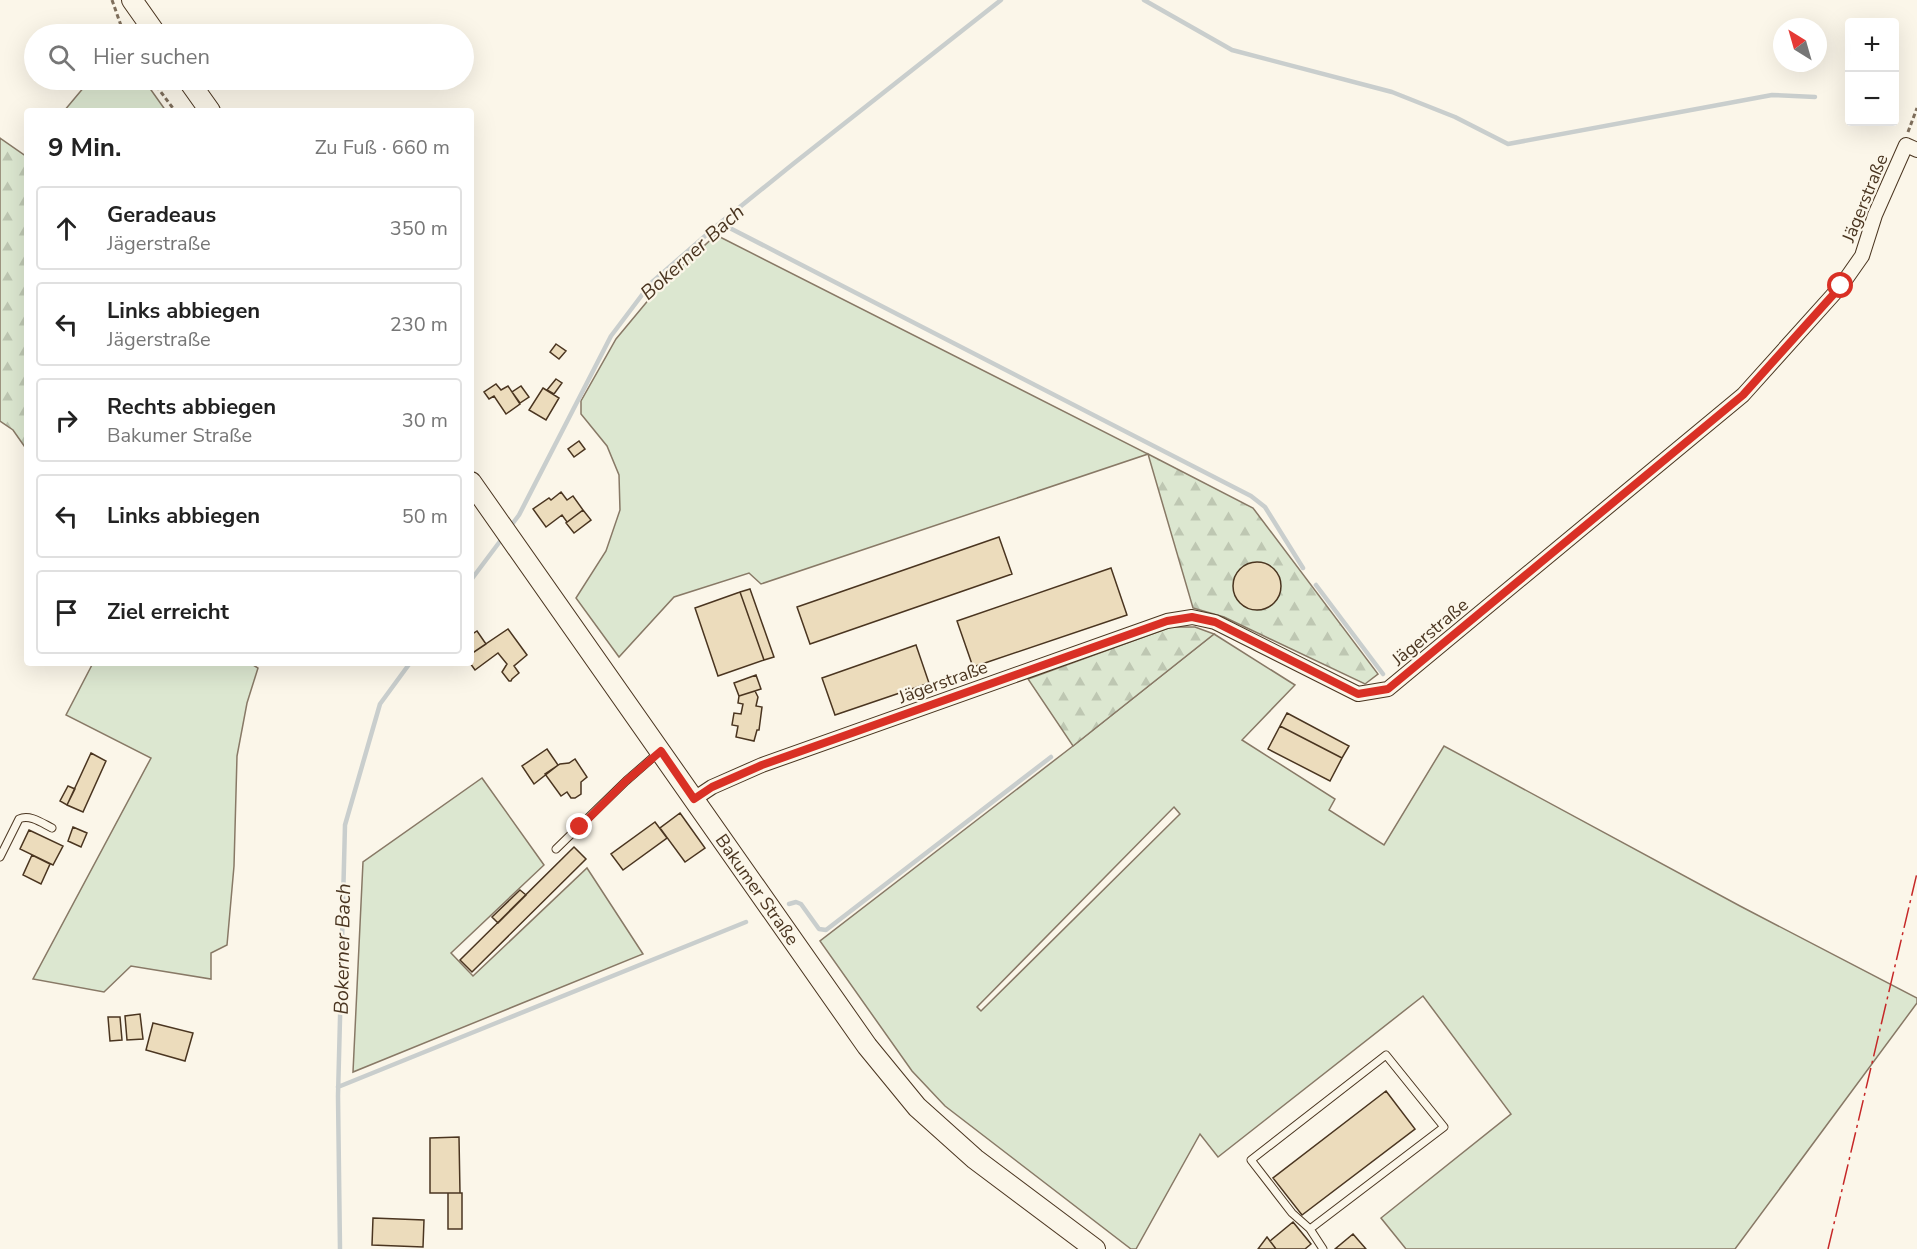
<!DOCTYPE html>
<html lang="de">
<meta charset="utf-8">
<style>
body{margin:0;font-family:"Nunito Sans",sans-serif;background:#f6f6f6;color:#222}
.controls{position:absolute;right:18px;top:18px;display:grid;overflow:hidden;border-radius:6px;box-shadow:0 6px 24px #0002}
.controls button{width:54px;height:54px;display:grid;place-items:center;padding:0;border:0;border-bottom:2px solid #e0e0e0;background:#fff;color:#222;font:30px sans-serif}
.compass{position:absolute;left:1773px;top:18px;width:54px;height:54px;border-radius:50%;background:#fff;box-shadow:0 6px 24px #0002;rotate:323deg}
.stop{position:absolute;width:18px;height:18px;margin:-14px;border:4px solid #d93025;border-radius:50%;background:#fff}
.stop.end{background:#d93025;border-color:#fff;box-shadow:0 2px 6px #0008}
.list{margin:0;padding:0;list-style:none}
h2{display:flex;justify-content:space-between;align-items:center;height:78px;margin:0;padding:0 24px;font-size:26px}
h2 small{font-size:20px;font-weight:400;color:#767676}
.list li{display:grid;grid-template-columns:39px 1fr auto;gap:18px;align-items:center;box-sizing:border-box;height:84px;margin:0 12px 12px;padding:0 12px;border:2px solid #e0e0e0;border-radius:6px}
.list b{display:block;font-size:22px;white-space:nowrap}
.list p{margin:0;font-size:20px;white-space:nowrap;color:#767676}
.list em{font-size:20px;font-style:normal;color:#767676}
.icon{flex:none;width:33px;height:33px;fill:none;stroke:currentColor;stroke-width:2;stroke-linecap:round;stroke-linejoin:round}
.map{position:relative;flex:none;width:1917px;height:1249px;overflow:hidden}
.search{position:absolute;background:#fff;box-shadow:0 6px 24px #0002;left:24px;top:24px;width:450px;height:66px;display:flex;align-items:center;gap:15px;box-sizing:border-box;padding:0 21px;border-radius:33px;color:#767676;font-size:22px}
.panel{position:absolute;background:#fff;box-shadow:0 6px 24px #0002;left:24px;top:108px;width:450px;height:558px;border-radius:6px}
.map>svg:first-child{display:block}
.grass{fill:#dce7d0;stroke:#887966;stroke-width:1.5;fill-rule:evenodd}
.forest{fill:url(#forest-firs);stroke:#887966;stroke-width:1.5}
.lines{fill:none;stroke-linecap:round;stroke-linejoin:round}
.stream{stroke:#c9cecd;stroke-width:4.5}
.building{fill:#ecdcbc;stroke:#4a3520;stroke-width:1.5}
.lane-casing{stroke:#4a3520;stroke-width:9}
.street-casing{stroke:#4a3520;stroke-width:16}
.secondary-casing{stroke:#4a3520;stroke-width:22}
.path{stroke:#7f6f5c;stroke-width:3;stroke-dasharray:4.5 3;stroke-linecap:butt}
.lane{stroke:#fbf6e9;stroke-width:7}
.street{stroke:#fbf6e9;stroke-width:14}
.secondary{stroke:#fbf6e9;stroke-width:20}
.power{stroke:#c62828;stroke-width:1.5;stroke-dasharray:21 4.5 3 4.5;stroke-linecap:butt}
.route{stroke:#d93025;stroke-width:8}
.labels{text-anchor:middle;stroke-width:4.5;stroke-linejoin:round;paint-order:stroke}
.street-label{font-size:18px;fill:#4a3520;stroke:#fbf6e9}
.water-label{font-size:20px;font-style:italic;fill:#4a3520;stroke:#fbf6e9}
</style>
<div class="map">
<svg width="1917" height="1249" viewBox="0 0 1917 1249">
<defs>
<pattern id="forest-firs" width="22" height="20" patternUnits="userSpaceOnUse" patternTransform="scale(1.5)"><rect width="22" height="20" fill="#dce7d0"/><path d="M5 1l3.5 6h-7zM16 11l3.5 6h-7z" fill="#bec7b2"/></pattern>
</defs>
<rect width="100%" height="100%" fill="#fbf6e9"/>
<path class="grass" d="M 90,80 L 144,80 L 166,111 L 64,111 Z
M 716,235 L 1148,454 L 761,584 L 749,573 L 674,597 L 619,657 L 576,598 L 606,551 L 620,510 L 619,475 L 607,446 L 581,414 L 581,401 L 616,339 L 660,286 Z
M 1214,634 L 1295,685 L 1242,740 L 1335,799 L 1329,810 L 1384,845 L 1444,746 L 1740,906 L 1917,998 L 1917,1003 L 1735,1249 L 1406,1249 L 1381,1218 L 1511,1114 L 1423,996 L 1218,1157 L 1200,1134 L 1136,1249 L 1131,1249 L 945,1106 L 912,1071 L 820,941 L 1073,746 ZM 1174,807 L 1180,814 L 981,1011 L 977,1007 Z
M 93,663 L 250,663 L 258,668 L 247,703 L 237,756 L 234,866 L 227,945 L 211,953 L 211,979 L 131,966 L 104,992 L 33,979 L 151,758 L 66,715 Z
M 482,778 L 544,865 L 451,953 L 473,976 L 587,868 L 643,954 L 353,1072 L 363,862 Z"/>
<path class="forest" d="M 0,138 L 27,157 L 27,450 L 13,430 L 0,421 Z
M 1148,454 L 1253,508 L 1378,674 L 1365,684 L 1224,617 L 1193,608 Z
M 1171,627 L 1195,627 L 1214,634 L 1073,746 L 1028,679 Z"/>
<g class="lines">
<path class="stream" d="M 1144,0 L 1232,50 L 1392,92 L 1455,117 L 1508,144 L 1772,95 L 1815,97
M 720,223 L 1251,496 L 1265,507 L 1303,568
M 510,527 L 519,515 L 611,336 L 651,283 L 720,223 L 793,164 L 1001,0
M 471,580 L 504,536
M 1316,585 L 1383,674
M 789,904 L 796,902 L 801,904 L 819,929 L 826,930 L 1051,757
M 338,1087 L 746,922
M 340,1249 L 338,1096 L 345,825 L 380,704 L 410,663"/>
</g>
<path class="building" d="M 556,344 L 566,351 L 559,359 L 550,352 Z
M 556,379 L 562,383 L 554,394 L 547,390 Z
M 496,384 L 501,390 L 508,386 L 520,404 L 506,414 L 494,396 L 489,399 L 484,392 Z
M 521,386 L 529,397 L 520,403 L 512,392 Z
M 543,388 L 559,398 L 546,420 L 529,410 Z
M 579,441 L 585,449 L 574,457 L 568,449 Z
M 561,492 L 567,500 L 573,496 L 583,510 L 567,522 L 562,515 L 546,527 L 533,509 L 549,498 L 551,500 Z
M 583,510 L 591,520 L 574,533 L 566,523 Z
M 999,537 L 1012,574 L 810,644 L 797,607 Z
M1233 586a24 24 0 1 1 48 0a24 24 0 1 1-48 0Z
M 1111,568 L 1127,615 L 973,667 L 957,621 Z
M 750,589 L 774,657 L 764,660 L 740,592 Z
M 740,592 L 764,660 L 718,676 L 695,608 Z
M 508,629 L 527,655 L 514,666 L 519,673 L 512,679 L 511,681 L 509,681 L 502,672 L 507,664 L 498,653 L 475,670 L 470,663 L 471,654 Z
M 477,631 L 486,644 L 471,654 L 471,635 Z
M 916,645 L 929,683 L 835,715 L 822,678 Z
M 756,675 L 761,689 L 739,696 L 734,683 Z
M 755,691 L 758,697 L 756,706 L 762,707 L 759,730 L 757,730 L 754,741 L 736,737 L 738,726 L 732,725 L 734,713 L 741,714 L 743,704 L 738,703 L 739,696 Z
M 1287,713 L 1349,746 L 1342,758 L 1280,726 Z
M 1280,726 L 1342,758 L 1330,781 L 1268,749 Z
M 547,749 L 558,765 L 534,784 L 522,766 Z
M 91,753 L 106,761 L 83,812 L 67,805 Z
M 575,759 L 587,777 L 581,782 L 581,794 L 575,798 L 571,798 L 567,792 L 561,796 L 545,774 L 560,764 L 569,763 Z
M 68,786 L 75,789 L 67,805 L 60,801 Z
M 680,813 L 705,848 L 685,862 L 660,828 Z
M 655,822 L 667,838 L 623,870 L 611,854 Z
M 73,827 L 87,833 L 81,847 L 68,841 Z
M 29,830 L 63,846 L 53,865 L 20,849 Z
M 574,847 L 586,859 L 472,972 L 460,960 Z
M 32,855 L 50,864 L 41,884 L 23,875 Z
M 520,890 L 526,895 L 498,923 L 492,917 Z
M 140,1014 L 143,1039 L 127,1040 L 125,1016 Z
M 108,1017 L 120,1017 L 122,1040 L 110,1041 Z
M 153,1023 L 193,1033 L 185,1061 L 146,1050 Z
M 1386,1091 L 1415,1129 L 1302,1215 L 1273,1178 Z
M 459,1137 L 460,1193 L 430,1193 L 430,1138 Z
M 448,1193 L 462,1193 L 462,1229 L 448,1229 Z
M 373,1218 L 424,1220 L 423,1247 L 372,1245 Z
M 1293,1222 L 1311,1244 L 1305,1249 L 1276,1249 L 1270,1241 Z
M 1353,1234 L 1366,1249 L 1335,1249 Z
M 1267,1237 L 1276,1249 L 1258,1249 Z"/>
<g class="lines">
<defs>
<path id="lane" d="M 556,849 L 626,781 L 658,753
M 0,857 L 19,819 C 30,814 42,823 52,828
M 1310,1229 L 1444,1127 L 1386,1055 L 1251,1160 L 1292,1213 L 1310,1229 L 1323,1249"/>
<path id="street" d="M 694,799 L 712,787 L 762,765 L 1167,621 L 1192,617 L 1215,622 L 1358,694 L 1388,689 L 1743,395 L 1841,286 L 1862,256 L 1875,215 L 1906,145 L 1917,150"/>
<g id="secondary">
<path d="M 132,0 L 156,34"/>
<path d="M 188,80 L 210,111"/>
<path id="s1" d="M 471,482 L 867,1046 L 917,1107 L 975,1159 L 1095,1249"/>
</g>
</defs>
<use href="#lane" class="lane-casing"/>
<use href="#street" class="street-casing"/>
<use href="#secondary" class="secondary-casing"/>
<path class="path" d="M 112,0 L 124,34
M 152,80 L 175,111
M 1908,132 L 1917,108"/>
<use href="#lane" class="lane"/>
<use href="#street" class="street"/>
<use href="#secondary" class="secondary"/>
<path class="power" d="M 1828,1249 L 1917,873"/>
</g>
<g class="lines">
<path class="route" d="M 580,827 L 626,781 L 661,751 L 694,799 L 712,787 L 762,765 L 1167,621 L 1192,617 L 1215,622 L 1358,694 L 1388,689 L 1743,395 L 1841,286"/>
</g>
<g class="labels">
<g class="street-label">
<text transform="translate(1865 198) rotate(-68)" y="6">Jägerstraße</text>
<text transform="translate(1430 632) rotate(-40)" y="6">Jägerstraße</text>
<text transform="translate(943 682) rotate(-20)" y="6">Jägerstraße</text>
<text dy="6" stroke="none"><textPath href="#s1" startOffset="498">Bakumer Straße</textPath></text>
</g>
<g class="water-label">
<text transform="translate(692 252) rotate(-42)" y="7">Bokerner Bach</text>
<text transform="translate(342 949) rotate(-89)" y="7">Bokerner Bach</text>
</g>
</g>
</svg>
<div class="controls">
<button>+</button>
<button>−</button>
</div>
<svg class="compass" viewBox="-18 -18 36 36"><path d="M0-13l5 13h-10z" fill="#e53935"/><path d="M0 13l5-13h-10z" fill="#767676"/></svg>
<div class="stop" style="left:1841px;top:286px"></div>
<div class="stop end" style="left:580px;top:827px"></div>
<div class="search"><svg class="icon" aria-label="search" viewBox="0 0 24 24"><circle cx="10" cy="10" r="6"/><path d="M15 15l6 6"/></svg>Hier suchen</div>
<section class="panel">
<h2>9 Min.<small>Zu Fuß · 660 m</small></h2>
<ul class="list">
<li><svg class="icon" aria-label="ahead" viewBox="0 0 24 24"><path d="M12 20V5M6 11l6-6 6 6"/></svg><div><b>Geradeaus</b><p>Jägerstraße</p></div><em>350 m</em></li>
<li><svg class="icon" aria-label="left" viewBox="0 0 24 24"><path d="M17 20v-9H6M10 6l-5 5 5 5"/></svg><div><b>Links abbiegen</b><p>Jägerstraße</p></div><em>230 m</em></li>
<li><svg class="icon" aria-label="right" viewBox="0 0 24 24"><path d="M7 20v-9h11M14 6l5 5-5 5"/></svg><div><b>Rechts abbiegen</b><p>Bakumer Straße</p></div><em>30 m</em></li>
<li><svg class="icon" aria-label="left" viewBox="0 0 24 24"><path d="M17 20v-9H6M10 6l-5 5 5 5"/></svg><div><b>Links abbiegen</b></div><em>50 m</em></li>
<li><svg class="icon" aria-label="arrive" viewBox="0 0 24 24"><path d="M6 21V4h12l-3 4 3 4H6"/></svg><div><b>Ziel erreicht</b></div></li>
</ul>
</section>
</div>
